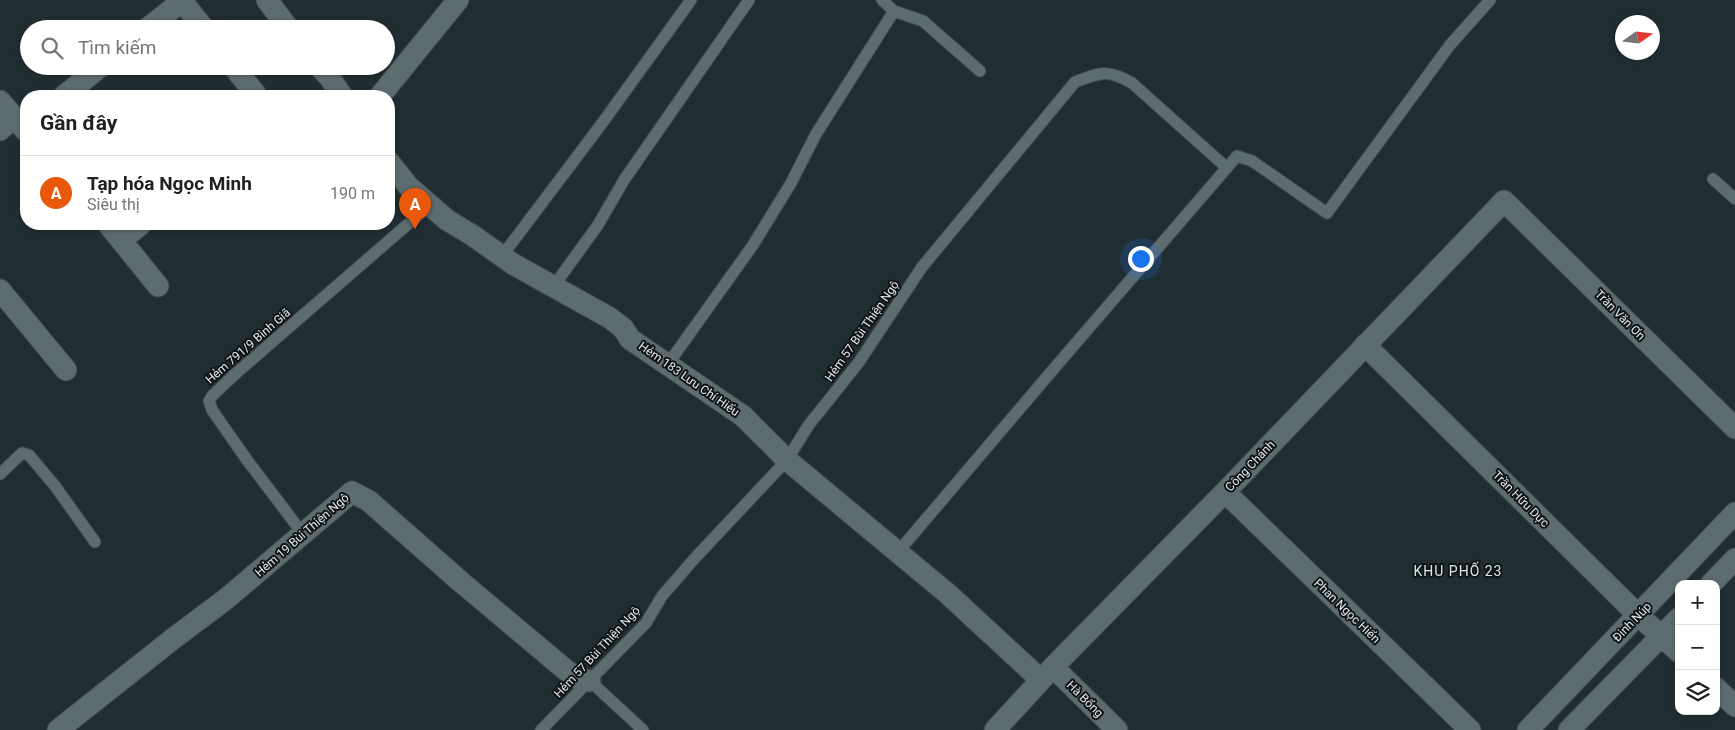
<!DOCTYPE html>
<html lang="vi">
<meta charset="utf-8">
<style>
body{margin:0;font-family:Roboto,sans-serif;background:#f6f6f6;color:#202124}
.controls{position:absolute;right:15px;bottom:15px;display:grid;overflow:hidden;border-radius:10px;box-shadow:0 1px 4px #0004}
.controls button{width:45px;height:45px;display:grid;place-items:center;padding:0;border:0;border-bottom:1px solid #e0e0e0;background:#fff;color:#202124;font:25px sans-serif}
.compass{position:absolute;left:1615px;top:15px;width:45px;height:45px;border-radius:50%;background:#fff;box-shadow:0 1px 4px #0004;rotate:76deg}
.you{position:absolute;left:1140px;top:258px;width:18px;height:18px;margin:-12px;border:4px solid #fff;border-radius:50%;background:#1a73e8;box-shadow:0 0 0 8px #1a73e833}
.badge{display:grid;place-items:center;width:32px;height:32px;border-radius:50%;background:#ea580c;color:#fff;font-size:16px;font-weight:700}
.pin{position:absolute;translate:-50% -41px;filter:drop-shadow(0 1px 2px #0008)}
.pin::after{content:'';position:absolute;top:26px;width:18px;height:15px;background:inherit;clip-path:polygon(0 0,100% 0,50% 100%)}
.list{margin:0;padding:0;list-style:none}
h2{display:flex;justify-content:space-between;align-items:center;height:65px;margin:0;padding:0 20px;font-size:21px}
h2 small{font-size:16px;font-weight:400;color:#757577}
.list li{display:grid;grid-template-columns:32px 1fr auto;gap:15px;align-items:center;box-sizing:border-box;height:75px;padding:0 20px;border-top:1px solid #e0e0e0}
.list b{display:block;font-size:19px;white-space:nowrap}
.list p{margin:0;font-size:16px;white-space:nowrap;color:#757577}
.list em{font-size:16px;font-style:normal;color:#757577}
.icon{flex:none;width:28px;height:28px;fill:none;stroke:currentColor;stroke-width:2;stroke-linecap:round;stroke-linejoin:round}
.map{position:relative;flex:none;width:1735px;height:730px;overflow:hidden}
.search{position:absolute;background:#fff;box-shadow:0 1px 4px #0004;left:20px;top:20px;width:375px;height:55px;display:flex;align-items:center;gap:12px;box-sizing:border-box;padding:0 18px;border-radius:28px;color:#757577;font-size:19px}
.panel{position:absolute;background:#fff;box-shadow:0 1px 4px #0004;left:20px;top:90px;width:375px;height:140px;border-radius:20px}
.map>svg:first-child{display:block}
.lines{fill:none;stroke-linecap:round;stroke-linejoin:round}
.lane-casing{stroke:#3e494c;stroke-width:13}
.street-casing{stroke:#3e494c;stroke-width:23}
.lane{stroke:#5d6c6f;stroke-width:11}
.street{stroke:#5d6c6f;stroke-width:21}
.labels{text-anchor:middle;stroke-width:4;stroke-linejoin:round;paint-order:stroke}
.street-label{font-size:12px;fill:#e3ebed;stroke:#0f1517}
.neighbourhood-label{font-size:14px;letter-spacing:1px;fill:#d7e8eb;stroke:#0f1517}
</style>
<div class="map">
<svg width="1735" height="730" viewBox="0 0 1735 730">
<rect width="100%" height="100%" fill="#212e31"/>
<g class="lines">
<defs>
<path id="lane" d="M 882,0 L 894,11 L 923,21 L 980,71
M 1713,179 L 1735,199
M 502,256 L 603,122 L 691,0
M 553,287 L 598,225 L 624,180 L 749,0
M 668,364 L 753,245 L 791,183 L 816,134 L 894,11
M 0,474 L 22,453 L 29,455 L 55,486 L 95,542
M 303,534 L 247,460 L 212,410 L 209,401 L 212,396 L 234,375 L 430,205
M 898,552 L 1051,372 L 1237,156 L 1252,161 L 1327,213 L 1450,45 L 1490,0
M 590,681 L 643,730
M 541,730 L 646,623 L 662,596 L 695,558 L 787,460 L 808,426 L 859,362 L 922,267 L 1075,82 C 1102,72 1107,69 1132,83 L 1227,168"/>
<path id="street" d="M 267,0 L 289,29
M 147,29 L 182,1 L 204,29
M 233,66 L 257,96
M 319,66 L 330,78 L 342,96
M 64,96 L 101,66
M 380,96 L 458,0
M 0,101 L 26,131
M 0,130 L 14,117
M 389,162 L 409,187 L 447,220 L 472,235 L 513,264 L 610,318 L 623,328 L 630,339 L 743,416 L 787,460 L 948,594 L 1041,680
M 108,224 L 158,286
M 122,240 L 141,224
M 0,290 L 66,370
M 1365,345 L 1639,616 L 1679,652
M 1225,492 L 1470,730
M 1711,584 L 1735,559
M 1053,667 L 1117,730
M 1716,688 L 1735,706
M 58,730 L 174,638 L 226,599 L 352,492 L 369,501 L 461,582 L 567,671 L 578,678 L 590,681
M 995,730 L 1053,667 L 1225,492 L 1504,201 L 1735,428
M 1528,730 L 1735,513
M 1569,730 L 1679,618"/>
</defs>
<use href="#lane" class="lane-casing"/>
<use href="#street" class="street-casing"/>
<use href="#lane" class="lane"/>
<use href="#street" class="street"/>
</g>
<g class="labels">
<g class="street-label">
<text transform="translate(1620 315) rotate(45)" y="4">Trần Văn Ơn</text>
<text transform="translate(862 331) rotate(-55)" y="4">Hẻm 57 Bùi Thiện Ngộ</text>
<text transform="translate(248 346) rotate(-41)" y="4">Hẻm 791/9 Bình Giã</text>
<text transform="translate(689 379) rotate(35)" y="4">Hẻm 183 Lưu Chí Hiếu</text>
<text transform="translate(1250 466) rotate(-46)" y="4">Công Chánh</text>
<text transform="translate(1521 499) rotate(45)" y="4">Trần Hữu Dực</text>
<text transform="translate(302 535) rotate(-41)" y="4">Hẻm 19 Bùi Thiện Ngộ</text>
<text transform="translate(1347 611) rotate(44)" y="4">Phan Ngọc Hiển</text>
<text transform="translate(1632 622) rotate(-46)" y="4">Đinh Núp</text>
<text transform="translate(597 652) rotate(-47)" y="4">Hẻm 57 Bùi Thiện Ngộ</text>
<text transform="translate(1085 699) rotate(45)" y="4">Hà Bổng</text>
</g>
<g class="neighbourhood-label">
<text x="1458" y="576">KHU PHỐ 23</text>
</g>
</g>
</svg>
<div class="controls">
<button>+</button>
<button>−</button>
<button><svg class="icon" aria-label="layers" viewBox="0 0 24 24"><path d="M12 4l9 5-9 5-9-5zM3 14l9 5 9-5"/></svg></button>
</div>
<svg class="compass" viewBox="-18 -18 36 36"><path d="M0-13l5 13h-10z" fill="#e53935"/><path d="M0 13l5-13h-10z" fill="#757577"/></svg>
<div class="you"></div>
<div class="pin badge" style="left:415px;top:229px">A</div>
<div class="search"><svg class="icon" aria-label="search" viewBox="0 0 24 24"><circle cx="10" cy="10" r="6"/><path d="M15 15l6 6"/></svg>Tìm kiếm</div>
<section class="panel">
<h2>Gần đây<small></small></h2>
<ul class="list">
<li><span class="badge">A</span><div><b>Tạp hóa Ngọc Minh</b><p>Siêu thị</p></div><em>190 m</em></li>
</ul>
</section>
</div>
